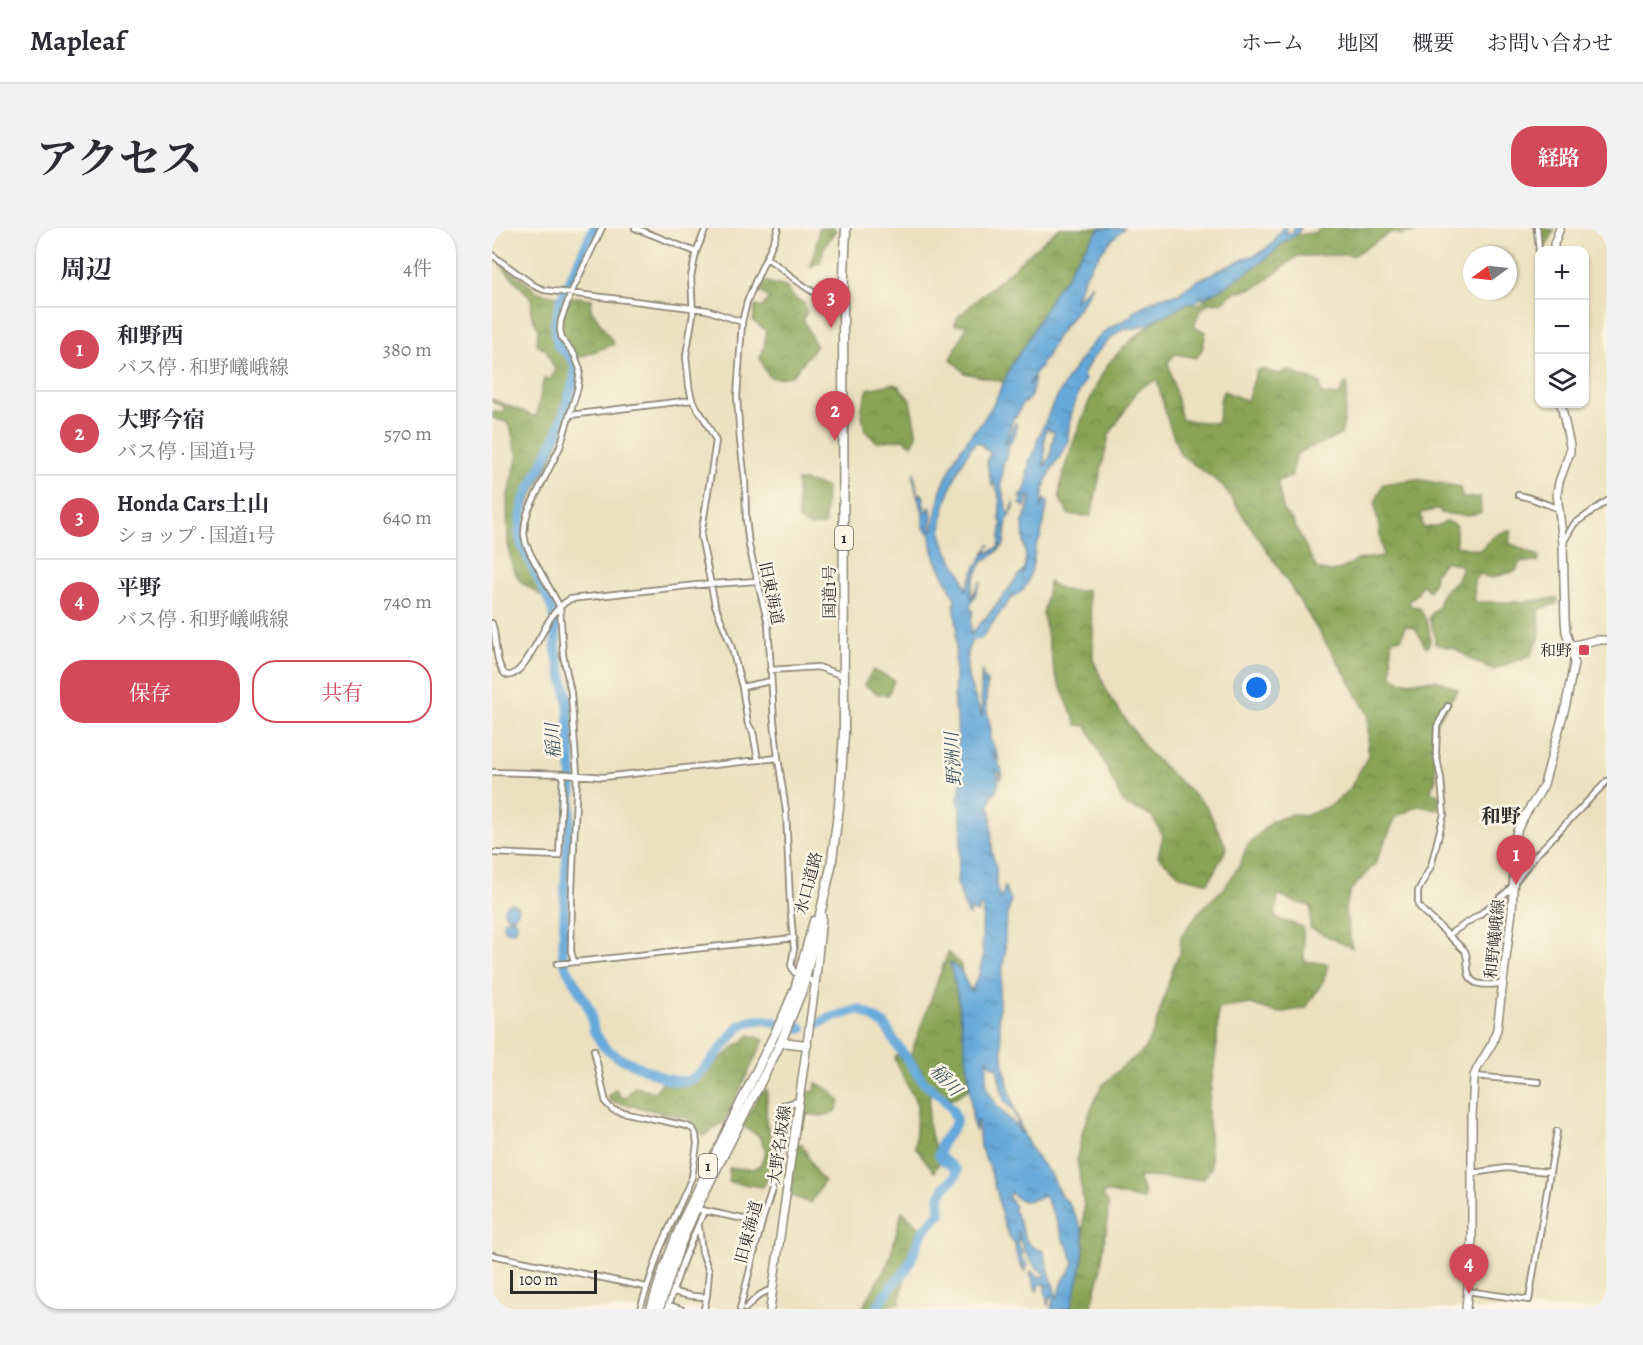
<!DOCTYPE html>
<html lang="ja">
<meta charset="utf-8">
<style>
body{margin:0;font-family:Alegreya,"Noto Serif JP",serif;background:#f2f2f3;color:#2b2b33}
.controls{position:absolute;right:18px;top:18px;display:grid;overflow:hidden;border-radius:12px;box-shadow:0 2px 4px #0004}
.controls button{width:54px;height:54px;display:grid;place-items:center;padding:0;border:0;border-bottom:2px solid #e1e1e2;background:#fff;color:#2b2b33;font:30px sans-serif}
.compass{position:absolute;left:971px;top:18px;width:54px;height:54px;border-radius:50%;background:#fff;box-shadow:0 2px 4px #0004;rotate:255deg}
.scale{position:absolute;left:18px;bottom:15px;width:87px;box-sizing:border-box;padding-left:6px;border:3px solid #2b2b2b;border-top:0;font-size:16px;line-height:21px;white-space:nowrap;color:#2b2b2b;-webkit-text-stroke:4px #fcf5e5;paint-order:stroke}
.you{position:absolute;left:765px;top:460px;width:21px;height:21px;margin:-15px;border:4px solid #fff;border-radius:50%;background:#1a73e8;box-shadow:0 0 0 9px #1a73e833}
.badge{display:grid;place-items:center;width:39px;height:39px;border-radius:50%;background:#d1495b;color:#fff;font-size:20px;font-weight:700}
.pin{position:absolute;translate:-50% -50px;filter:drop-shadow(0 2px 3px #0008)}
.pin::after{content:'';position:absolute;top:32px;width:21px;height:18px;background:inherit;clip-path:polygon(0 0,100% 0,50% 100%)}
.list{margin:0;padding:0;list-style:none}
h2{display:flex;justify-content:space-between;align-items:center;height:78px;margin:0;padding:0 24px;font-size:26px}
h2 small{font-size:20px;font-weight:400;color:#7c7c81}
.list li{display:grid;grid-template-columns:39px 1fr auto;gap:18px;align-items:center;box-sizing:border-box;height:84px;padding:0 24px;border-top:2px solid #e1e1e2}
.list b{display:block;font-size:22px;white-space:nowrap}
.list p{margin:0;font-size:20px;white-space:nowrap;color:#7c7c81}
.list em{font-size:20px;font-style:normal;color:#7c7c81}
.actions{display:flex;gap:12px;padding:18px 24px}
.actions a{flex:1;padding:14px 0;border:2px solid #d1495b;border-radius:24px;text-align:center;font-size:21px;color:#d1495b}
.actions .main{background:#d1495b;color:#fff}
.icon{flex:none;width:33px;height:33px;fill:none;stroke:currentColor;stroke-width:2;stroke-linecap:round;stroke-linejoin:round}
.map{position:relative;flex:none;width:1115px;height:1081px;overflow:hidden;border-radius:24px}
header{display:flex;align-items:center;gap:36px;box-sizing:border-box;height:84px;padding:0 30px;background:#fff;border-bottom:2px solid #e1e1e2}
header strong{font-size:28px}
nav{display:flex;gap:33px;margin-inline-start:auto;font-size:21px}
.intro{display:flex;align-items:center;justify-content:space-between;box-sizing:border-box;height:144px;padding:0 36px}
h1{margin:0;font-size:42px}
.button{padding:15px 27px;border-radius:24px;background:#d1495b;color:#fff;font-size:21px;font-weight:700}
main{display:flex;gap:36px;padding:0 36px}
aside{flex:1;background:#fff;border-radius:24px;box-shadow:0 2px 4px #0004}
.map>svg:first-child{display:block}
.forest{fill:url(#forest-crowns);stroke:#5a6841;stroke-width:1.5}
.water{fill:url(#water-ripples);stroke:#486a82;stroke-width:1.5;fill-rule:evenodd}
.lines{fill:none;stroke-linecap:round;stroke-linejoin:round}
.river{stroke:#65a9da;stroke-width:10}
.street-casing{stroke:#8c8675;stroke-width:8}
.secondary-casing{stroke:#8c8675;stroke-width:10}
.highway-casing{stroke:#8c8675;stroke-width:11}
.street{stroke:#fff;stroke-width:4.5}
.secondary{stroke:#fff;stroke-width:7}
.highway{stroke:#fff;stroke-width:8}
.poi-dot{fill:#d1495b;stroke:#fcf5e5;stroke-width:2}
.labels{text-anchor:middle;stroke-width:5;stroke-linejoin:round;paint-order:stroke}
.shield{fill:#fcf5e5;stroke:#6a6863;stroke-width:1.5}
.shield-label{font-size:15px;font-weight:bold;fill:#2b2b2b}
.street-label{font-size:16px;fill:#2b2b2b;stroke:#fcf5e5}
.poi-label{font-size:16px;fill:#2b2b2b;stroke:#fcf5e5;text-anchor:end}
.water-label{font-size:18px;font-style:italic;fill:#3f5768;stroke:#fcf5e5}
.quarter-label{font-size:20px;font-weight:bold;fill:#2b2b2b;stroke:#fcf5e5}
</style>
<header>
<strong>Mapleaf</strong>
<nav><a>ホーム</a><a>地図</a><a>概要</a><a>お問い合わせ</a></nav>
</header>
<div class="intro"><h1>アクセス</h1><a class="button">経路</a></div>
<main>
<aside>
<h2>周辺<small>4件</small></h2>
<ul class="list">
<li><span class="badge">1</span><div><b>和野西</b><p>バス停 · 和野嶬峨線</p></div><em>380 m</em></li>
<li><span class="badge">2</span><div><b>大野今宿</b><p>バス停 · 国道1号</p></div><em>570 m</em></li>
<li><span class="badge">3</span><div><b>Honda Cars土山</b><p>ショップ · 国道1号</p></div><em>640 m</em></li>
<li><span class="badge">4</span><div><b>平野</b><p>バス停 · 和野嶬峨線</p></div><em>740 m</em></li>
</ul>
<div class="actions"><a class="main">保存</a><a>共有</a></div>
</aside>
<div class="map">
<svg width="1115" height="1081" viewBox="0 0 1115 1081">
<defs>
<pattern id="forest-crowns" width="20" height="18" patternUnits="userSpaceOnUse" patternTransform="scale(1.5)"><rect width="20" height="18" fill="#89a457"/><path d="M2 6a3 3 0 1 1 6 0M12 15a3 3 0 1 1 6 0" fill="none" stroke="#708648"/></pattern>
<pattern id="water-ripples" width="26" height="14" patternUnits="userSpaceOnUse" patternTransform="scale(1.5)"><rect width="26" height="14" fill="#65a9da"/><path d="M2 4q2-2 4 0t4 0M15 11q2-2 4 0t4 0" fill="none" stroke="#538ab1"/></pattern>
</defs>
<rect width="100%" height="100%" fill="#fcf5e5"/>
<filter id="ink" filterUnits="userSpaceOnUse"><feTurbulence type="fractalNoise" baseFrequency=".0167" numOctaves="2"/><feDisplacementMap in="SourceGraphic" scale="12" xChannelSelector="R" yChannelSelector="G"/><feConvolveMatrix kernelMatrix="1 2 1 2 8 2 1 2 1" color-interpolation-filters="sRGB"/></filter>
<filter id="wash" filterUnits="userSpaceOnUse"><feTurbulence type="fractalNoise" baseFrequency=".008" numOctaves="4" result="noise"/><feDisplacementMap in="SourceGraphic" scale="24" xChannelSelector="R" yChannelSelector="G"/><feGaussianBlur stdDeviation="1.35" result="paint"/><feColorMatrix in="noise" values="0 0 0 0 0 0 0 0 0 0 0 0 0 0 0 0 0 1.4 0 .05"/><feComposite in="paint" operator="in"/></filter>
<g filter="url(#wash)">
<rect width="100%" height="100%" fill="#ece1bf"/>
<path class="forest" d="M 326,0 L 342,0 L 344,2 L 332,19 L 328,34 L 318,39 L 326,9 Z
M 567,0 L 618,0 L 516,155 L 473,145 L 459,131 L 475,97 L 463,97 L 466,89 Z
M 829,0 L 947,0 L 909,7 L 899,4 L 862,27 L 806,28 L 765,59 L 741,65 L 731,74 L 717,75 L 708,82 L 702,99 L 714,104 L 710,122 L 704,130 L 683,126 L 676,134 L 690,192 L 724,195 C 731,186 724,173 732,163 L 755,173 L 765,142 L 770,141 L 787,146 L 795,142 L 828,155 L 829,166 L 847,168 L 853,155 L 856,157 C 853,174 854,190 849,207 L 805,225 L 799,249 L 785,253 L 792,284 L 800,292 L 825,341 L 839,344 L 852,340 L 864,332 L 891,328 L 883,275 L 891,256 L 924,251 L 968,259 L 970,270 L 988,269 L 989,285 L 975,288 L 949,285 L 948,281 L 929,285 L 931,300 L 945,298 L 955,293 L 964,298 L 964,318 L 988,322 C 997,313 1006,302 1020,303 L 1017,315 L 1047,328 L 1046,334 L 1028,334 L 1024,343 L 999,350 L 988,346 L 982,352 L 983,374 L 1030,374 L 1066,370 L 1065,376 L 1047,381 L 1048,408 L 1039,427 L 1002,442 L 980,432 L 964,421 L 943,416 L 943,407 L 937,389 L 946,379 L 950,365 L 965,352 L 970,338 L 953,333 L 943,345 L 942,353 L 937,363 L 930,356 L 925,366 L 917,374 L 919,378 L 927,379 C 935,393 940,402 937,418 L 933,418 L 924,401 L 913,397 L 910,410 L 899,412 L 900,448 L 910,454 L 944,452 L 966,461 L 944,495 L 942,521 L 944,551 L 938,563 L 948,568 L 946,582 L 926,578 L 904,589 L 883,636 L 858,663 L 853,681 L 860,720 L 818,700 L 819,678 L 803,674 L 786,667 L 783,690 L 811,699 L 812,733 L 836,736 L 832,752 L 814,780 L 786,785 L 759,776 L 726,781 L 725,817 L 716,881 L 719,940 L 711,951 L 646,949 L 653,967 L 651,972 L 613,964 L 611,968 L 616,975 L 616,987 L 608,1046 L 599,1081 L 572,1081 L 590,1021 L 592,979 L 585,930 L 592,898 L 609,859 L 630,839 L 651,823 L 662,802 L 683,734 L 688,726 L 689,708 L 707,684 L 733,659 L 747,638 L 755,618 L 779,594 L 800,586 L 813,588 L 839,577 L 857,562 L 876,528 L 876,487 L 856,450 L 785,337 L 731,258 L 688,226 L 675,190 L 665,152 L 647,160 L 617,207 L 599,288 L 577,287 C 574,282 570,276 568,271 C 564,252 604,149 618,134 C 631,118 675,80 694,75 C 698,74 703,76 707,76 L 730,57 L 753,43 L 801,8 L 824,4 Z
M 1042,0 L 1063,2 L 1053,20 L 1053,22 L 1048,22 L 1047,6 Z
M 10,39 L 15,40 L 46,64 L 65,68 L 67,91 L 79,68 L 100,71 L 99,81 L 122,116 L 78,133 C 84,143 80,154 78,164 C 74,189 70,208 60,231 C 51,250 31,279 30,299 C 29,321 42,344 50,364 L 48,367 L 28,353 L 20,339 L 16,315 L 15,271 L 26,227 L 22,217 L 19,201 L 14,194 L 1,190 L 1,183 L 11,185 L 13,179 L 0,174 L 0,171 L 44,189 L 52,150 L 59,151 L 63,142 L 54,121 L 45,117 L 46,101 L 39,86 L 40,71 Z
M 271,53 L 294,59 L 302,70 L 312,75 L 315,85 L 311,91 L 324,118 L 300,148 C 276,151 277,153 268,130 L 272,119 L 274,103 L 261,93 L 263,78 L 270,80 L 277,70 L 268,64 Z
M 400,156 L 407,158 L 418,172 L 425,208 L 420,217 L 411,211 L 385,214 L 373,203 L 369,182 L 376,161 Z
M 305,253 L 313,253 L 334,259 L 333,297 L 318,299 L 306,291 Z
M 557,354 C 570,363 580,365 595,362 L 601,399 L 601,431 L 617,468 L 657,525 L 714,578 L 735,620 L 716,655 L 689,648 L 666,628 L 671,608 L 660,588 L 632,576 L 595,498 L 585,497 L 563,446 L 551,386 Z
M 381,442 L 402,452 L 396,467 L 387,466 L 372,457 Z
M 456,724 L 469,737 L 477,804 L 480,859 L 460,871 L 434,851 L 419,826 Z
M 258,807 L 272,812 L 232,894 L 211,908 L 195,890 L 118,873 L 116,868 L 124,861 L 128,869 L 134,869 L 143,858 L 162,864 L 174,851 L 199,854 Z
M 406,826 L 438,866 L 436,895 L 447,935 L 442,944 L 423,919 L 425,877 L 402,830 Z
M 324,855 L 338,862 L 348,873 L 344,884 L 330,888 L 310,886 L 312,863 L 323,864 Z
M 275,862 L 274,893 L 281,915 L 279,945 L 271,959 L 237,954 L 237,940 L 262,941 L 268,937 L 274,923 L 266,907 L 251,898 L 268,865 Z
M 304,916 L 310,916 L 325,946 L 332,953 L 319,975 L 299,968 Z
M 410,983 L 427,998 L 431,1013 L 415,1035 L 408,1075 L 382,1081 L 370,1081 L 397,1033 Z"/>
<path class="water" d="M 608,0 L 632,0 C 610,20 591,45 583,73 L 600,56 L 594,69 L 564,110 L 554,130 L 552,130 L 548,140 L 546,140 L 536,158 L 543,149 L 539,168 L 533,175 L 533,173 L 531,174 L 524,189 L 521,188 C 521,198 514,207 513,216 L 524,194 L 524,204 L 515,221 L 516,223 L 511,236 L 509,256 L 516,286 L 519,285 L 522,274 L 522,280 L 515,292 L 512,317 L 496,331 L 491,333 C 484,344 478,357 479,370 L 489,353 L 478,379 L 481,383 L 479,393 L 479,406 L 503,379 L 530,343 L 530,345 L 531,345 L 534,330 L 532,316 L 531,294 L 539,271 L 537,268 L 533,279 L 528,276 L 532,269 L 528,270 L 527,269 C 535,262 536,254 535,244 L 536,245 L 537,235 L 540,226 L 543,222 L 546,210 L 560,178 L 577,148 L 598,118 L 614,102 L 638,89 L 643,82 L 669,69 L 687,66 L 693,60 L 698,58 L 704,53 L 754,30 L 768,25 L 783,13 L 784,8 L 788,4 L 790,0 L 795,0 L 794,5 L 800,5 L 802,0 L 809,0 C 806,9 799,9 792,14 C 787,18 783,23 778,27 C 766,37 753,46 740,54 C 727,63 712,68 699,76 L 695,75 L 687,79 L 681,84 L 665,90 L 660,95 L 640,101 L 632,100 C 615,112 600,127 591,147 L 593,152 C 583,171 576,192 576,214 L 554,252 L 548,282 L 552,272 L 553,271 L 553,273 L 556,274 L 549,308 L 544,318 L 540,340 L 535,356 L 530,363 L 519,370 L 489,411 L 480,412 L 476,422 L 475,442 L 477,453 L 490,489 L 489,455 L 490,441 L 491,450 L 493,451 L 495,454 L 494,478 L 499,502 L 498,511 L 505,525 L 507,532 L 503,528 L 504,526 L 499,524 L 510,542 L 509,552 L 508,545 L 504,541 C 507,551 508,555 503,565 L 501,565 L 500,567 L 496,582 L 499,583 L 500,625 L 504,639 L 504,657 L 508,672 L 513,659 L 514,661 L 515,667 L 519,671 L 513,700 L 513,725 L 507,766 L 507,791 L 512,839 L 523,884 L 534,912 L 543,927 L 558,946 L 570,970 L 575,973 C 581,983 589,995 591,1007 C 595,1024 584,1063 578,1081 L 559,1081 L 561,1073 L 560,1067 L 558,1069 L 556,1078 L 553,1061 L 555,1057 L 550,1056 L 546,1058 L 546,1061 L 544,1060 L 545,1064 L 538,1045 L 539,1043 L 546,1048 L 552,1049 L 552,1045 C 539,1037 530,1020 526,1005 L 525,1004 L 527,1011 L 525,1014 L 531,1025 L 529,1025 L 530,1030 L 533,1033 L 536,1038 L 534,1040 L 530,1035 L 529,1035 L 534,1044 C 526,1038 523,1025 523,1015 C 511,1005 508,978 505,963 L 503,961 L 498,940 L 488,919 L 486,893 L 484,892 L 484,904 L 481,896 L 475,832 L 465,765 L 458,735 C 476,746 469,749 479,763 L 487,747 L 491,729 L 490,713 L 491,707 L 490,707 L 491,679 L 488,678 L 486,685 L 477,682 L 477,687 L 475,686 L 465,654 L 470,600 L 466,568 L 469,565 L 468,562 L 470,549 L 466,518 L 465,488 L 462,480 L 464,409 L 465,401 L 462,375 L 464,375 C 457,351 438,332 439,306 C 426,299 433,290 430,281 C 425,269 423,260 421,247 L 422,245 L 426,269 L 429,265 L 432,269 L 431,274 L 434,283 L 436,283 L 438,278 C 441,285 440,292 438,300 L 440,303 L 449,262 L 464,228 L 481,204 L 489,196 L 503,173 L 520,136 L 533,117 L 564,61 L 575,48 L 580,37 ZM 555,199 L 558,203 L 562,203 L 562,206 L 558,229 L 552,239 C 555,227 549,211 555,199 ZM 484,214 L 489,216 L 494,222 L 499,224 C 498,227 495,230 495,233 C 495,237 499,255 500,258 L 501,254 C 509,265 508,280 508,293 L 510,294 L 508,311 L 509,311 L 507,317 L 509,318 L 493,326 L 498,316 L 492,324 L 491,328 L 484,338 L 474,361 C 472,356 472,350 468,344 C 462,335 455,324 451,312 C 443,290 468,230 484,214 ZM 496,831 L 499,837 L 505,839 L 511,868 L 514,875 L 521,882 L 530,907 L 525,899 L 505,878 L 496,862 L 494,851 ZM 519,964 C 529,977 535,973 550,969 L 548,965 L 552,967 L 565,994 L 572,1014 L 575,1017 L 582,1034 L 581,1038 L 572,1051 L 565,1070 L 551,1023 C 548,1022 544,1021 542,1020 C 528,1012 531,993 521,982 L 523,979 L 516,968 Z
M12 682a7 7 0 1 1 14 0a7 7 0 1 1-14 0Z
M11 697a7 7 0 1 1 14 0a7 7 0 1 1-14 0Z"/>
<g class="lines">
<path class="river" d="M 102,0 L 70,69 L 63,95 L 64,108 L 66,117 L 80,130 L 83,138 L 83,149 L 66,204 L 32,272 L 27,304 L 30,317 L 59,377 L 63,393 L 64,423 L 76,470 L 80,554 L 73,661 L 71,729 L 75,741 L 98,782 L 102,803 L 112,819 L 126,829 L 172,850 L 183,853 L 196,853 L 203,849 L 213,840 L 248,798 C 276,784 283,799 310,800
M 326,796 L 338,790 L 365,782 L 369,782 L 393,797 L 403,814 L 432,855 L 450,869 L 460,881 L 464,892 L 463,897 L 449,916 L 447,927 C 452,935 460,936 465,944 C 463,951 461,951 456,956 C 448,963 446,975 449,985 L 431,1003 L 422,1023 L 418,1035 L 411,1046 L 401,1056 L 384,1081"/>
</g>
</g>
<g filter="url(#ink)">
<g class="lines">
<defs>
<path id="street" d="M 143,0 L 204,24
M 214,0 L 204,24 L 199,49 L 201,86 L 194,128 L 197,158 L 200,172 L 213,192 L 224,213 L 209,308 L 223,377 L 239,417 L 250,459 L 256,496 L 261,504 L 266,532
M 286,0 L 283,10 L 263,54 L 255,74 L 250,94 L 245,169 L 248,212 L 253,253 L 254,291 L 257,318 L 276,396 L 282,493 L 286,530 L 294,583 L 298,675 L 302,721 L 299,737 L 302,744 L 320,753 L 322,756
M 1045,0 L 1048,34
M 0,27 L 43,58 L 52,62 L 200,80 L 215,82 L 250,94
M 274,30 C 298,43 320,74 351,71
M 78,187 L 200,172
M 1026,267 L 1038,270 L 1067,281
M 1072,313 L 1082,296 L 1115,273
M 0,395 C 5,409 2,427 9,440 C 22,470 52,399 58,391 C 63,383 70,376 78,371 L 205,357 L 265,353
M 278,442 L 326,439 L 352,448
M 250,459 L 279,453
M 956,478 L 945,498 L 944,525 L 949,551 L 952,586 L 939,638 L 926,663 L 926,677 L 931,683 L 973,723 C 976,730 975,735 976,742 C 977,761 997,756 1011,756
M 0,544 L 74,546 L 111,549 L 286,530
M 0,625 L 67,628 L 71,546
M 956,707 L 987,687 L 1016,663 L 1043,628 L 1115,553
M 82,734 L 79,723 L 80,662 L 85,547 L 79,465 L 71,427 L 68,379 L 39,327 L 34,316 L 32,306 L 33,295 L 36,283 L 68,219 L 86,159 L 88,141 L 82,126 L 70,111 L 68,102 L 69,92 L 79,65 L 110,0
M 65,736 L 302,710
M 102,822 L 114,875 L 121,882 L 195,898 L 201,901 L 204,907 L 205,916 L 200,949 L 168,1021 L 148,1081
M 982,848 L 1047,854
M 981,945 L 1014,940 L 1058,944 L 1065,903
M 209,982 L 270,995
M 207,999 L 210,1024 L 217,1043 L 215,1067 L 212,1081
M 0,1027 L 154,1059
M 975,1063 L 1037,1072 L 1058,944
M 181,1064 L 200,1068 L 214,1069
M 176,1077 L 189,1081
M 175,1081 L 191,1033 L 212,983
M 248,1081 L 271,990 L 280,962 L 288,885 L 291,877 L 307,873
M 253,1081 C 262,1073 267,1064 280,1062"/>
<path id="secondary" d="M 1062,22 L 1062,16 L 1068,0
M 1079,418 L 1103,412 L 1115,412
M 278,1081 L 323,758 L 330,689
M 974,1081 L 980,1013 L 980,890 L 982,848 L 986,839 L 1001,814 L 1005,801 L 1020,683 L 1024,606 C 1029,588 1044,574 1052,556 L 1074,476 L 1082,435 L 1081,426 L 1074,404 L 1073,392 L 1071,315 L 1065,266 L 1067,254 L 1078,224 L 1078,218 L 1069,176"/>
<path id="highway" d="M 289,814 L 315,817
M 159,1081 L 172,1040 L 191,992 L 291,789 L 303,761 L 322,693
M 167,1081 L 187,1020 L 202,985 L 289,814 L 311,760 L 339,639 L 347,578 L 352,505 L 351,71 L 354,0"/>
</defs>
<use href="#street" class="street-casing"/>
<use href="#secondary" class="secondary-casing"/>
<use href="#highway" class="highway-casing"/>
<use href="#street" class="street"/>
<use href="#secondary" class="secondary"/>
<use href="#highway" class="highway"/>
</g>
</g>
<rect class="poi-dot" x="1086" y="416" width="12" height="12" rx="3"/>
<g class="labels">
<g class="shield">
<rect x="343" y="298" width="18" height="24" rx="4.5"/>
<rect x="207" y="926" width="18" height="24" rx="4.5"/>
</g>
<g class="shield-label">
<text x="352" y="315">1</text>
<text x="216" y="943">1</text>
</g>
<g class="street-label">
<text transform="translate(337 364) rotate(-90)" y="6">国道1号</text>
<text transform="translate(280 365) rotate(78)" y="6">旧東海道</text>
<text transform="translate(316 655) rotate(-75)" y="6">水口道路</text>
<text transform="translate(1002 711) rotate(-84)" y="6">和野嶬峨線</text>
<text transform="translate(287 917) rotate(-82)" y="6">大野名坂線</text>
<text transform="translate(256 1004) rotate(-75)" y="6">旧東海道</text>
</g>
<g class="poi-label">
<text x="1080" y="428">和野</text>
</g>
<g class="water-label">
<text transform="translate(61 513) rotate(-93)" y="6">稲川</text>
<text transform="translate(461 531) rotate(-93)" y="6">野洲川</text>
<text transform="translate(454 852) rotate(47)" y="6">稲川</text>
</g>
<g class="quarter-label">
<text x="1009" y="595">和野</text>
</g>
</g>
</svg>
<div class="controls">
<button>+</button>
<button>−</button>
<button><svg class="icon" aria-label="layers" viewBox="0 0 24 24"><path d="M12 4l9 5-9 5-9-5zM3 14l9 5 9-5"/></svg></button>
</div>
<svg class="compass" viewBox="-18 -18 36 36"><path d="M0-13l5 13h-10z" fill="#e53935"/><path d="M0 13l5-13h-10z" fill="#7c7c81"/></svg>
<div class="scale">100 m</div>
<div class="you"></div>
<div class="pin badge" style="left:1024px;top:657px">1</div>
<div class="pin badge" style="left:343px;top:213px">2</div>
<div class="pin badge" style="left:339px;top:100px">3</div>
<div class="pin badge" style="left:977px;top:1066px">4</div>
</div>
</main>
